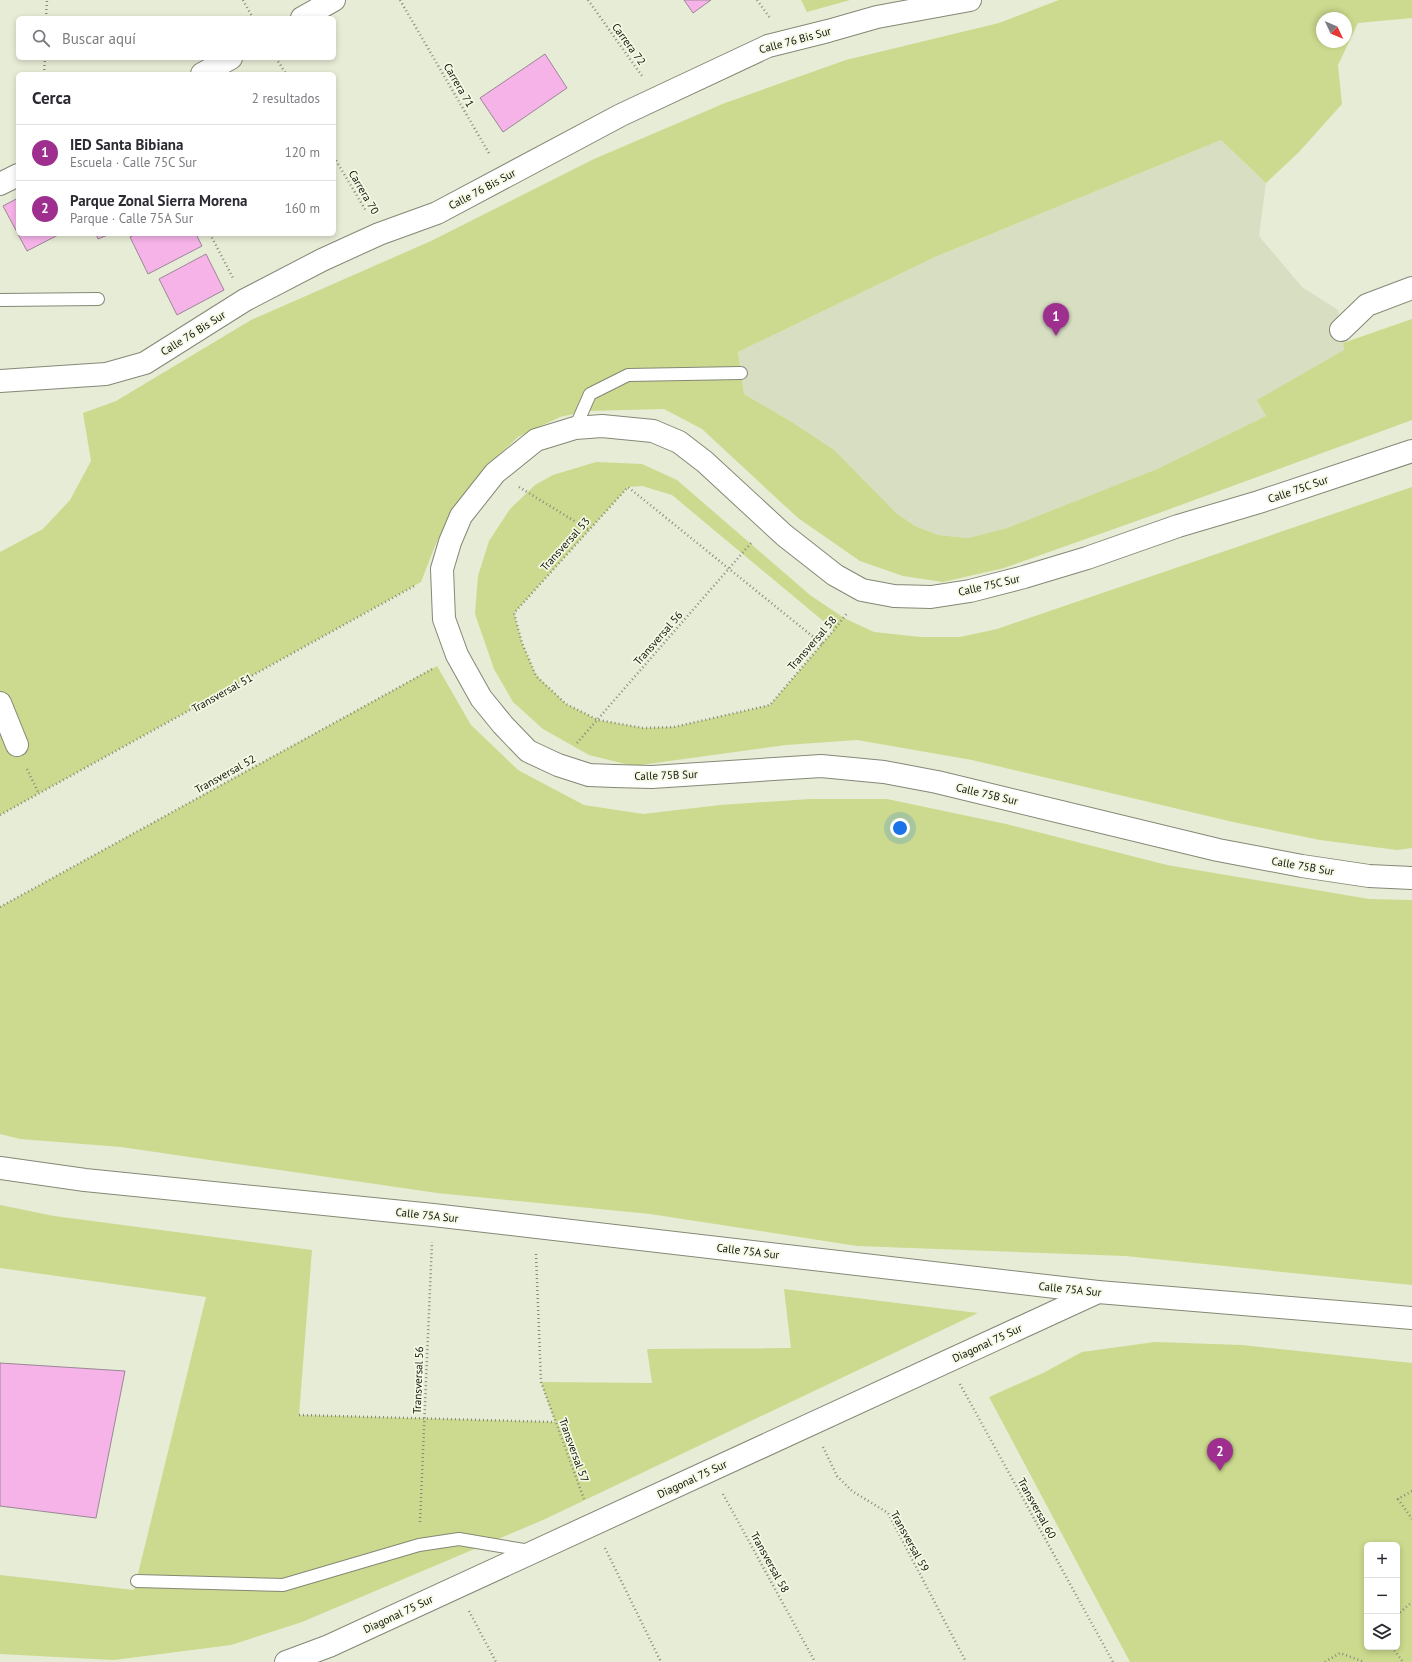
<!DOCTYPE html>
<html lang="es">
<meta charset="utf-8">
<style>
body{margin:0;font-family:"PT Sans",sans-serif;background:#f7f7f7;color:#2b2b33}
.controls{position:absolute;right:12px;bottom:12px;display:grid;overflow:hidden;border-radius:6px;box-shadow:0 2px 6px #0003}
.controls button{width:36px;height:36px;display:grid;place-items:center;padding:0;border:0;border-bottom:1px solid #e1e1e2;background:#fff;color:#2b2b33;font:20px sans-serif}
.compass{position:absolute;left:1316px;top:12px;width:36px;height:36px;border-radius:50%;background:#fff;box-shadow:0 2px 6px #0003;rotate:134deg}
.you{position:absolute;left:900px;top:828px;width:14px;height:14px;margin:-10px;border:3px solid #fff;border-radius:50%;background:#1a73e8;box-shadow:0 0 0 6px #1a73e833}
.badge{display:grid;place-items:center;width:26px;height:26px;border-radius:50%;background:#9e2f8e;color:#fff;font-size:13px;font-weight:700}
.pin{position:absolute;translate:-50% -33px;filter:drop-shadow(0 1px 2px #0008)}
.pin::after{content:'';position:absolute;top:21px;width:14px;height:12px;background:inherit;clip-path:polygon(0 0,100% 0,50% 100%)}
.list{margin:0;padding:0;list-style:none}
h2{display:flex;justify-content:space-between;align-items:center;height:52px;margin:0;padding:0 16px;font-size:17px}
h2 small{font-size:13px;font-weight:400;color:#7c7c81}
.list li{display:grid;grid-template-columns:26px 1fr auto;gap:12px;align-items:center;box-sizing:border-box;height:56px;padding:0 16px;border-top:1px solid #e1e1e2}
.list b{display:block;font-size:15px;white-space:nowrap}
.list p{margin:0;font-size:13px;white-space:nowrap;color:#7c7c81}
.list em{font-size:13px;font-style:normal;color:#7c7c81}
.icon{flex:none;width:22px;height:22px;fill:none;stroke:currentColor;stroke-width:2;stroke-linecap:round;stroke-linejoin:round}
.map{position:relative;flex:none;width:1412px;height:1662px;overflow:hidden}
.search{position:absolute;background:#fff;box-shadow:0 2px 6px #0003;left:16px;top:16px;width:320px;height:44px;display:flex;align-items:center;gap:10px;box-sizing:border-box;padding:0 14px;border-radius:6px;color:#7c7c81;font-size:15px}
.panel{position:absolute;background:#fff;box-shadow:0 2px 6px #0003;left:16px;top:72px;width:320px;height:164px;border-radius:6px}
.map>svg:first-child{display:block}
.built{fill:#d8dec2}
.green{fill:#cbda8e;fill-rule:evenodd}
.building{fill:#f6b3e8;stroke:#998795}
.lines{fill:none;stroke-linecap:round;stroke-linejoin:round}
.lane-casing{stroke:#848875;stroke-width:14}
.street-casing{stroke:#848875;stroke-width:24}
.secondary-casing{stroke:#848875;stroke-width:24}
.path{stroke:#868a7b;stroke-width:2.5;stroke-dasharray:1 3;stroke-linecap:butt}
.lane{stroke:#fff;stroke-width:12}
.street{stroke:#fff;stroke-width:22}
.secondary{stroke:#fff;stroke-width:22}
.labels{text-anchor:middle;stroke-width:3.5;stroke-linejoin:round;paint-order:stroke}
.street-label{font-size:11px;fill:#11130c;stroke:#f4f9e4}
</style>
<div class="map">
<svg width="1412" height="1662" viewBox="0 0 1412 1662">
<rect width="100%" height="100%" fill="#e7ecd6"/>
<path class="built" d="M 1221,140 L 1266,183 L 1259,236 L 1302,287 L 1338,310 L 1344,350 L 1258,400 L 1266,416 L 1157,469 L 1007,528 L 968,538 L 938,535 L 915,526 L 896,513 L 875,494 L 790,421 L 744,394 L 738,352 L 935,257 Z"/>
<path class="green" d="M 801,0 L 850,0 L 807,12 Z
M 1059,0 L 1412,0 L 1412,18 L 1358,23 L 1338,65 L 1342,104 L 1299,152 L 1266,183 L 1221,140 L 935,257 L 738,352 L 744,394 L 790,421 L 834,450 L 896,513 L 915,526 L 938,535 L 968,538 L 1007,528 L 1157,469 L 1266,416 L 1257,400 L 1344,350 L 1343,343 L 1412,319 L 1412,420 L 1159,513 L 1004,568 L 943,582 L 903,576 L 860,561 L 798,518 L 702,429 L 664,409 L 587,411 L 560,417 L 518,437 L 486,467 L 452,510 L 435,546 L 421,582 L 0,815 L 0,552 L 43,529 L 70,500 L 91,461 L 83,413 L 116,401 L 251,320 L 431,241 L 594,159 L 725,103 L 846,60 L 999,23 ZM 1322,18 L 1346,18 L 1346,42 L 1322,42 Z
M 596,462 L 642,464 L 677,480 L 810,595 L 844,618 L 874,632 L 921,637 L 960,637 L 997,629 L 1412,487 L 1412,848 L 1397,850 L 1320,840 L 1233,822 L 972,760 L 857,740 L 786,745 L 633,766 L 589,755 L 543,729 L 513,702 L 494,669 L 475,614 L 478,576 L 489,541 L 510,509 L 535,485 L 553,475 ZM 642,486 L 672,495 L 834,630 L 770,705 L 674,727 L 643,728 L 598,720 L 566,704 L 536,675 L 522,643 L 514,613 L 628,487 Z
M 437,666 L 471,725 L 518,770 L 584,805 L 643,814 L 720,805 L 810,799 L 887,799 L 1006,824 L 1167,865 L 1369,899 L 1412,900 L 1412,1285 L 1125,1256 L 857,1246 L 650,1214 L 437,1193 L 121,1147 L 20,1139 L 0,1134 L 0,907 Z
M 0,1205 L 54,1216 L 312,1250 L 299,1415 L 555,1422 L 541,1382 L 652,1383 L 647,1349 L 791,1348 L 784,1289 L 978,1313 L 543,1520 L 302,1622 L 231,1645 L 114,1660 L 0,1654 L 0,1575 L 134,1590 L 206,1297 L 0,1268 Z
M 1155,1342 L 1242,1345 L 1412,1363 L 1412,1662 L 1130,1662 L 989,1397 L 1043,1373 L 1082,1352 ZM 1367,1545 L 1397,1545 L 1397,1647 L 1367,1647 Z"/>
<path class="building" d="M 684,0 L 711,0 L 693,13 Z
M 545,54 L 567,88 L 503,132 L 480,98 Z
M 18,198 L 18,234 L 60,234 L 27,251 L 3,206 Z
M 96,234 L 110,234 L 98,239 Z
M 136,234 L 196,234 L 202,246 L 148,274 L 130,237 Z
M 206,254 L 224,290 L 177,315 L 159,279 Z
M 0,1363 L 125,1371 L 96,1518 L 0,1506 Z"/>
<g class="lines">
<defs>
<path id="lane" d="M 0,300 L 98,299
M 575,428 L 590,394 L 628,375 L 741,373
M 137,1581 L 283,1585 L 419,1545 L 459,1539 L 530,1551"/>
<path id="street" d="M 1341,330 L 1367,305 L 1412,288
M 0,381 L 106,374 L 145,363 L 245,300 L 322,260 L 379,234 L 437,213 L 621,115 L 768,46 L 828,31 L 877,17 L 970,0
M 0,703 L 17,745
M 286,1662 L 329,1646 L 1098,1292"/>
<path id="secondary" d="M 302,18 L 334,0
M 202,74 L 231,58
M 0,184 L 18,175
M 1412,451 L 1259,502 L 1178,526 L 1087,558 L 1024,577 L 970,591 L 931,597 L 894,596 L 862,590 L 835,575 L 784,535 L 705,462 L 679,442 L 653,431 L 602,426 L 575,428 L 536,440 L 495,473 L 461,516 L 450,542 L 442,569 L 444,619 L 457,655 L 481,698 L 503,725 L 528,751 L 558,765 L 589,775 L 614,776 L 652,777 L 821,766 L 884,772 L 937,782 L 1218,850 L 1302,866 L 1369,876 L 1412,878
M 0,1168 L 85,1180 L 433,1215 L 1098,1292 L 1412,1318"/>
</defs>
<use href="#lane" class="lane-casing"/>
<use href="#street" class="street-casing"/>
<use href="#secondary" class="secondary-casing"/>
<path class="path" d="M 243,0 L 253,18
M 400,0 L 490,155
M 588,0 L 642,76
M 757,0 L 770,18
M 46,18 L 47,0
M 276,58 L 286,74
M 44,74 L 45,58
M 334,157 L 366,211
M 210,234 L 233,278
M 519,487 L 589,530
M 822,644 L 628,487 L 514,613 L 522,643 L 536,676 L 566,704 L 598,720 L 643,728 L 674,727 L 770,705 L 834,630 L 848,612
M 577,743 L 752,542
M 27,769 L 39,794
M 0,815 L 416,585
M 0,907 L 434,668
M 536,1254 L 541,1382 L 584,1499
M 960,1384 L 1113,1662
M 299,1415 L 555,1422
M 823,1447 L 837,1476 L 852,1491 L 888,1513 L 966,1662
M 1412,1491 L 1398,1499 L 1412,1519
M 723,1494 L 815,1662
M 420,1522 L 432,1242
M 605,1548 L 661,1662
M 469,1611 L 496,1662
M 1397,1615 L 1412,1602
M 1392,1647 L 1403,1662
M 1325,1662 L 1340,1653 L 1364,1662"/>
<use href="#lane" class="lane"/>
<use href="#street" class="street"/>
<use href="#secondary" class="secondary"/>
</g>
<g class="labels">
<g class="street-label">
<text transform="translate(795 40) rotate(-15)" y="4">Calle 76 Bis Sur</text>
<text transform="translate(629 44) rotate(54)" y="4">Carrera 72</text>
<text transform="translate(459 85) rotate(60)" y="4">Carrera 71</text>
<text transform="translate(482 189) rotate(-28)" y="4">Calle 76 Bis Sur</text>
<text transform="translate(364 192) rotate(60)" y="4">Carrera 70</text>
<text transform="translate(193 333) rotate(-32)" y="4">Calle 76 Bis Sur</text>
<text transform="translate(1298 489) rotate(-19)" y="4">Calle 75C Sur</text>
<text transform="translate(565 544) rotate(-48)" y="4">Transversal 53</text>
<text transform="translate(989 585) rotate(-13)" y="4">Calle 75C Sur</text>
<text transform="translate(658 638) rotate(-49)" y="4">Transversal 56</text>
<text transform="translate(812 643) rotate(-49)" y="4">Transversal 58</text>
<text transform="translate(222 693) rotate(-29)" y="4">Transversal 51</text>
<text transform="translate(225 774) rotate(-29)" y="4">Transversal 52</text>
<text transform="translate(666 775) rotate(-2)" y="4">Calle 75B Sur</text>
<text transform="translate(987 794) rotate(13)" y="4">Calle 75B Sur</text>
<text transform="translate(1303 866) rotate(10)" y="4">Calle 75B Sur</text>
<text transform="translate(427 1215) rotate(6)" y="4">Calle 75A Sur</text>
<text transform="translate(748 1251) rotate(7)" y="4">Calle 75A Sur</text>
<text transform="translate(1070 1289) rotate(6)" y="4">Calle 75A Sur</text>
<text transform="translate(987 1343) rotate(-25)" y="4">Diagonal 75 Sur</text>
<text transform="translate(418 1380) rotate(-88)" y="4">Transversal 56</text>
<text transform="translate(574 1450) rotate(70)" y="4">Transversal 57</text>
<text transform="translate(692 1479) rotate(-25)" y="4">Diagonal 75 Sur</text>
<text transform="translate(1037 1508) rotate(61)" y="4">Transversal 60</text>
<text transform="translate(910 1541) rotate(61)" y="4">Transversal 59</text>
<text transform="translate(770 1562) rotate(61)" y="4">Transversal 58</text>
<text transform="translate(398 1614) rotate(-25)" y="4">Diagonal 75 Sur</text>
</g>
</g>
</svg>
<div class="controls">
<button>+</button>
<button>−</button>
<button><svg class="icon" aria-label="layers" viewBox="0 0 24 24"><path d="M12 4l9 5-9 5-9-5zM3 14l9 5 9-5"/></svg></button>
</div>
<svg class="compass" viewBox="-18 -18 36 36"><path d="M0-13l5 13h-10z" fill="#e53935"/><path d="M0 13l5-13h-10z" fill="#7c7c81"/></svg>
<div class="you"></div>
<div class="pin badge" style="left:1056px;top:336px">1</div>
<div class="pin badge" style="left:1220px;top:1471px">2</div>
<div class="search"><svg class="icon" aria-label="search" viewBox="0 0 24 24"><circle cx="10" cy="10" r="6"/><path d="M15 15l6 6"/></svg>Buscar aquí</div>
<section class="panel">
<h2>Cerca<small>2 resultados</small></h2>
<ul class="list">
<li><span class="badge">1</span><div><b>IED Santa Bibiana</b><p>Escuela · Calle 75C Sur</p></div><em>120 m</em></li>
<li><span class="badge">2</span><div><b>Parque Zonal Sierra Morena</b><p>Parque · Calle 75A Sur</p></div><em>160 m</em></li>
</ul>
</section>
</div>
